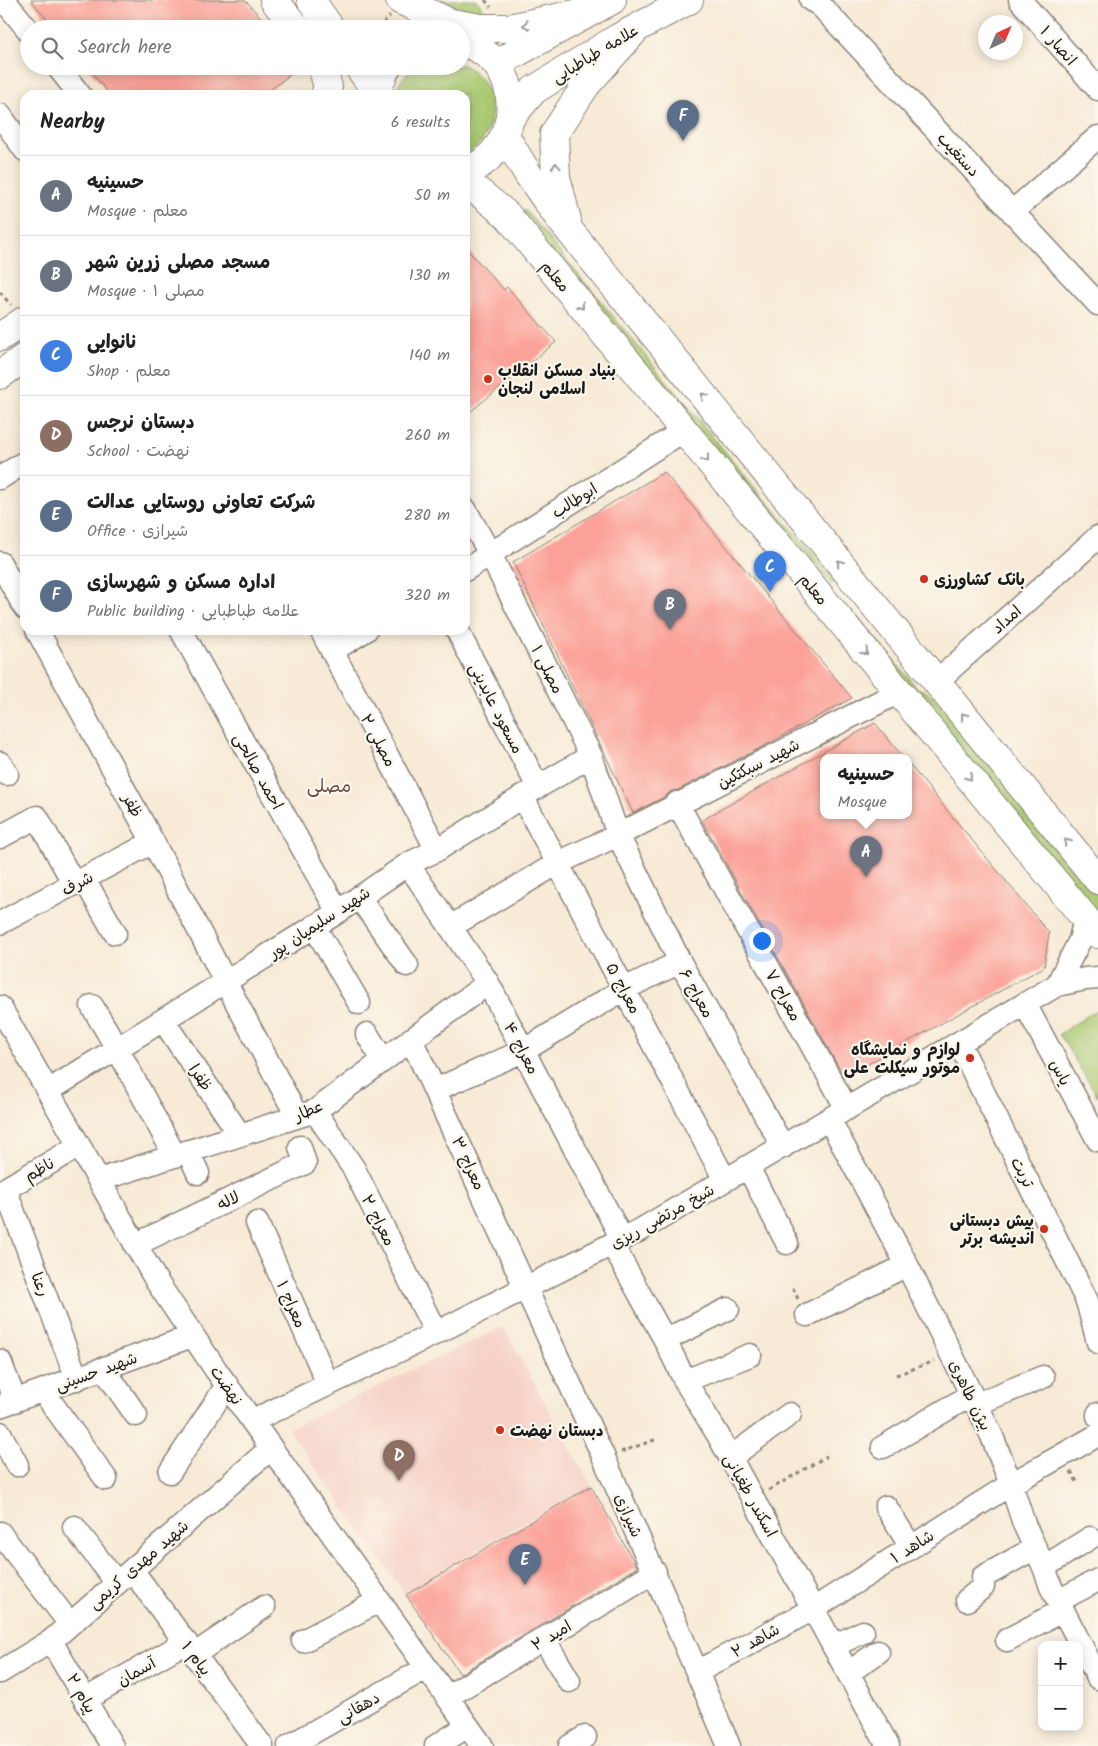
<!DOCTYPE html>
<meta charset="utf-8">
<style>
body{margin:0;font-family:Kalam,"Playpen Sans Arabic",sans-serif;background:#f2f2f2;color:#222}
.controls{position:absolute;right:15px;bottom:15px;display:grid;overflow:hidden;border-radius:10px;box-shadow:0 2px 12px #0003}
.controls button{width:45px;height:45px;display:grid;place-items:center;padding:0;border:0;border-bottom:1px solid #e0e0e0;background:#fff;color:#222;font:25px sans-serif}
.compass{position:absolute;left:978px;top:15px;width:45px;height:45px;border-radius:50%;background:#fff;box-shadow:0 2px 12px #0003;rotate:44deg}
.you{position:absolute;left:761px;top:940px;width:18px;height:18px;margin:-12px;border:4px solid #fff;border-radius:50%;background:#1a73e8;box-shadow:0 0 0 8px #1a73e833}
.badge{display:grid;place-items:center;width:32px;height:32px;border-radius:50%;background:#2563eb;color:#fff;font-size:16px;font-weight:700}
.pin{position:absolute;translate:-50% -41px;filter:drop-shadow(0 1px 2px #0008)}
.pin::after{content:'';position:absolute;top:26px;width:18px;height:15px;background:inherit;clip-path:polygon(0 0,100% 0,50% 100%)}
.popup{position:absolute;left:820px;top:754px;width:92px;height:65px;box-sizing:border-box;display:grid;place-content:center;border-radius:10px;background:#fff;filter:drop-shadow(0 1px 4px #0005);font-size:16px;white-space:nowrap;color:#767676}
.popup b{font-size:19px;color:#222}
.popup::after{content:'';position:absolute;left:50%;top:100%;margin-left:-10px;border:10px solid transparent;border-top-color:#fff}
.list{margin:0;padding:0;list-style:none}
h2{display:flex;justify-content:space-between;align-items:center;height:65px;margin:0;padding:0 20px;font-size:21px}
h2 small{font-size:16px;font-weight:400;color:#767676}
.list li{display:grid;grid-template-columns:32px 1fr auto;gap:15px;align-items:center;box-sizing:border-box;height:80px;padding:0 20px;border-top:1px solid #e0e0e0}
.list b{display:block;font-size:19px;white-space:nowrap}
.list p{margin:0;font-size:16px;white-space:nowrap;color:#767676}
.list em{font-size:16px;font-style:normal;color:#767676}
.icon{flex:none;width:28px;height:28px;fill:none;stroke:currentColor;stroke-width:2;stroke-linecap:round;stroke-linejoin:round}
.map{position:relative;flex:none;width:1098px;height:1746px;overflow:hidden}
.search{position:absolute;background:#fff;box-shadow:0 2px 12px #0003;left:20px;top:20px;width:450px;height:55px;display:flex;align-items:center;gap:12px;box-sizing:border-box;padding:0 18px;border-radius:28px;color:#767676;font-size:19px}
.panel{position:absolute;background:#fff;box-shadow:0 2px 12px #0003;left:20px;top:90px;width:450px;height:545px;border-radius:15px}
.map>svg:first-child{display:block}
.built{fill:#f7d1c6}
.green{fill:#a9c86f;stroke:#627246}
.building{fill:#fba198}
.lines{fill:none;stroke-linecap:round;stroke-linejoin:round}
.minor-casing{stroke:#8a8379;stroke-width:25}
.major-casing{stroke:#8a8379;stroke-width:30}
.path{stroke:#8a8379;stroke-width:3;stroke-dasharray:4 4;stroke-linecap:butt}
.minor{stroke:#fff;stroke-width:22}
.major{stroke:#fff;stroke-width:28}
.oneway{stroke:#999}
.poi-dot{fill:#c8321e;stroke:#fbf7ec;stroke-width:2}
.labels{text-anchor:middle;stroke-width:4.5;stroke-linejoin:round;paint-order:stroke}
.street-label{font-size:16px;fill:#1c1c1c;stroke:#fbf7ec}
.poi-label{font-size:16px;font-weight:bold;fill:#1c1c1c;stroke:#fbf7ec;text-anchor:start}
.neighbourhood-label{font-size:18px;fill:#6a4b47;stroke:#fbf7ec}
</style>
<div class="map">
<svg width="1098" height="1746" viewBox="0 0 1098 1746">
<rect width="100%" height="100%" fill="#fbf7ec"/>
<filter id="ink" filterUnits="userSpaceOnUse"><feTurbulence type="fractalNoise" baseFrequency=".02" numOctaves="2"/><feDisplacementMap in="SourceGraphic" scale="10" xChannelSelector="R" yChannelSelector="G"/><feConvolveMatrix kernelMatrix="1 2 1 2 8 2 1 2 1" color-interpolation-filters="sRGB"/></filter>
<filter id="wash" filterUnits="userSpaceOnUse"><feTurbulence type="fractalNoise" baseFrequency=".0096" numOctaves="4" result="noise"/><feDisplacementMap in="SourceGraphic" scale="20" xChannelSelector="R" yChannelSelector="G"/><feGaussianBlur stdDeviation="1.12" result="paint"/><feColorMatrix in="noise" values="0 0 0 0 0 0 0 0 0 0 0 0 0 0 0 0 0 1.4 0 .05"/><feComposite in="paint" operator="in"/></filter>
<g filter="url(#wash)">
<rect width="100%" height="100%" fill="#f7ead6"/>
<path class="built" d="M 503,1327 L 591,1486 L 507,1532 L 406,1595 L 288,1429 Z"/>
<path class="green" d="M 434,0 L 476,0 L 488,15 Z
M 461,64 C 498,78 503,137 465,154 L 465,95 L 394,95 C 408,58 428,66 461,66 Z
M 525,210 L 756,489 L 837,581 L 831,584 L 781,524 L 755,504 L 514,218 Z
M 857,616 L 917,688 L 932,695 L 1098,897 L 1098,915 L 852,620 Z
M 1098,1009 L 1098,1097 L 1059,1034 Z"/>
<g id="blocks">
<path class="building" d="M 31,0 L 245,0 L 271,29 L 55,29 Z
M 86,66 L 301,66 L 264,95 L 110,95 Z
M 465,247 L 504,290 L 507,287 L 556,342 L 465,416 Z
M 664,472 L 852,698 L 764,746 L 678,790 L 671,791 L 666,796 L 633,813 L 513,562 Z
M 875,723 L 904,758 L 824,758 L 824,816 L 908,816 L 908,763 L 1049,933 L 1044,967 L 844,1077 L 702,820 Z
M 591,1486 L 637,1567 L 460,1674 L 406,1595 Z"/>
</g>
</g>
<g filter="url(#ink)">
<use href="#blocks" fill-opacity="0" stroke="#8a8379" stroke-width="1"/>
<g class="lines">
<defs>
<path id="minor" d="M 4,0 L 29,31
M 811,0 L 820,5 L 1098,304
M 1020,0 L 1098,89
M 57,66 L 80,95
M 0,115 L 25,150
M 1012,212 L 1098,137
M 0,478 L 25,462
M 465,509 L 490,554 L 591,756 L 618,835 L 680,962 L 783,1147
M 0,563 L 25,608
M 465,570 L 683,431
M 37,630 L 153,842 L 225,981 L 297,1116
M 181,630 L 338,912
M 321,630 L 437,850
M 457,630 L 538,787
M 332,651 L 366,630
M 936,682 L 1098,537
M 0,763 L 7,774
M 522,796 L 725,1180
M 677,803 L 847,1109
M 0,837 L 37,817 L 74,884
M 408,864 L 488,983 L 622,1239
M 84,879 L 115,933
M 359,897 L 407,965
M 1085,919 L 1080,940 L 1057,985 L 1085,979 L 1098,978
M 0,923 L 153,842
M 314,926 L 359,1003
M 450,927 L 558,863 L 618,835 L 899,692
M 1025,1004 L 1098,1140
M 92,1006 L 117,1048 L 175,1156
M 0,1007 L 157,1282 L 216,1370 L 482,1746
M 163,1020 L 240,1135
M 367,1034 L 383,1060
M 411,1039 L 604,1458 L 729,1746
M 959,1043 L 1087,1301 L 1098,1342
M 435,1090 L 523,1051 L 624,989 L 680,962
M 48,1091 L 338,912 L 408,864 L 437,850 L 538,787 L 591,756
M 315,1111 L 354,1169 L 436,1333
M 829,1119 L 907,1265 L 991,1434 L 1011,1484 L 1024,1524 L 1044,1567 L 1051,1587 L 1098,1678
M 188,1151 L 198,1173
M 748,1167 L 787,1243
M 99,1180 L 315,1111 L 488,983
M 5,1189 L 77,1379
M 0,1192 L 79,1146
M 257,1223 L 328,1384
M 612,1244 L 665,1340 L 685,1381 L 718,1435 L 888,1746
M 135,1245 L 305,1163 L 300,1147
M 807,1315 L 907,1265
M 665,1340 L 728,1309
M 0,1361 L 15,1401
M 104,1369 L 136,1415
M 685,1381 L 750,1355
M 43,1391 L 106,1479
M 976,1404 L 1043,1377
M 0,1406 L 192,1336
M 1098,1414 L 1098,1416
M 252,1421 L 436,1333 L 642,1229 L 1057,985
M 0,1433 L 17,1465
M 883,1447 L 971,1395
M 731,1457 L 790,1414
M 170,1472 L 227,1385
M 886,1507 L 911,1547
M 74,1527 L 117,1583
M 0,1533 L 70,1624
M 1044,1567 L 1090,1538
M 132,1570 L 262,1746
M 967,1600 L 983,1587 L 983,1577 L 1035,1548
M 1058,1601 L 1098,1580
M 544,1639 L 569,1681
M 1007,1640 L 1063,1610
M 51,1641 L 112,1746
M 303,1641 L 379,1601
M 833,1646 L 863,1632
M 195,1654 L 264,1607
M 0,1672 L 51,1641 L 271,1448
M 697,1672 L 813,1609 L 1011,1484 L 1098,1435
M 848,1673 L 878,1652
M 447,1697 L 655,1572
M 86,1699 L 186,1642
M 289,1746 L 426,1668
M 436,1746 L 468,1726
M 570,1746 L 585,1737"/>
<path id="major" d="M 274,0 L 297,29
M 311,0 L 331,29
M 400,0 L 451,23 L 481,28 L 509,28 L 590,11
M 461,42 C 525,58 528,148 465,172
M 496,64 L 612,0
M 322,66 L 328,87 L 325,95
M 358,66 L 376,91
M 375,95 L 385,70 L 388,66
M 511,117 L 534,90 L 618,38 L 689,0
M 505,136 L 528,174 L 559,218 L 1098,880
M 465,181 L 507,215 L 1098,934
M 567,220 L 556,177 L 554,134 L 586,85 L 637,28
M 0,337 L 25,320
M 0,375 L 25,357"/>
</defs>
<use href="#minor" class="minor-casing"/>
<use href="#major" class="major-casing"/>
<path class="path" d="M 485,0 L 491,7
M 378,29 L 390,16
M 0,292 L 11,305
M 793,1288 L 798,1299
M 896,1375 L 935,1361
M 621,1452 L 657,1439
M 1071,1471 L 1077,1482
M 769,1490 L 827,1456"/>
<use href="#minor" class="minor"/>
<use href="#major" class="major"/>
</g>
<defs><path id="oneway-chevron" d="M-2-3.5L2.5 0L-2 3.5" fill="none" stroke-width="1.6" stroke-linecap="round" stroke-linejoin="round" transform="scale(1.25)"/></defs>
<g class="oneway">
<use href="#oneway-chevron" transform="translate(526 25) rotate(169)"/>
<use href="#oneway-chevron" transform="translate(556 166) rotate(-92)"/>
<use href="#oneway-chevron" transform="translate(581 306) rotate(51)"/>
<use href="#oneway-chevron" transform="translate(704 396) rotate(-129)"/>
<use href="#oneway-chevron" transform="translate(706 459) rotate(51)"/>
<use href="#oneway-chevron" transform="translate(840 563) rotate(-129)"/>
<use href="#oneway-chevron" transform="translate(865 652) rotate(50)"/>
<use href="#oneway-chevron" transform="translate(964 716) rotate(-129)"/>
<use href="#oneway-chevron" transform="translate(969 777) rotate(51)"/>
<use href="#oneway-chevron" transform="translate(1067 842) rotate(-129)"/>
</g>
</g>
<g class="poi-dot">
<circle cx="488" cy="379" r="5"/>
<circle cx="924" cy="579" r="5"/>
<circle cx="970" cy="1058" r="5"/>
<circle cx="1044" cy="1229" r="5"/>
<circle cx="500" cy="1430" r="5"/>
</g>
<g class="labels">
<g class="street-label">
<text transform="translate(1059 45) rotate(49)" y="6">انصار ۱</text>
<text transform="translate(595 53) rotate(-31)" y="6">علامه طباطبایی</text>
<text transform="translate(959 154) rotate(47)" y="6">دستغیب</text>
<text transform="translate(556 276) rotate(51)" y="6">معلم</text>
<text transform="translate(574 500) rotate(-32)" y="6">ابوطالب</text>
<text transform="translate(814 589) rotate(51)" y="6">معلم</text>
<text transform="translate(1006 619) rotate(-42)" y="6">امداد</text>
<text transform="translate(548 669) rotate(63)" y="6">مصلی ۱</text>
<text transform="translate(497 708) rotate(63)" y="6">مسعود عابدینی</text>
<text transform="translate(379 740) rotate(62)" y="6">مصلی ۲</text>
<text transform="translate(758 763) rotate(-27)" y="6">شهید سبکتکین</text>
<text transform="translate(259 771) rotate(61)" y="6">احمد صالحی</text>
<text transform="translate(133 805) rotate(61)" y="6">ظفر</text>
<text transform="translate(77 883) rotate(-28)" y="6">شرف</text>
<text transform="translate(319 922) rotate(-33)" y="6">شهید سلیمیان پور</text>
<text transform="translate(624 988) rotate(62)" y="6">معراج ۵</text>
<text transform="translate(697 993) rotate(61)" y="6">معراج ۶</text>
<text transform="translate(784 995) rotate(61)" y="6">معراح ۷</text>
<text transform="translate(522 1048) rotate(62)" y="6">معراج ۴</text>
<text transform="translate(1061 1072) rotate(62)" y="6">یاس</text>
<text transform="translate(201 1077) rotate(56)" y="6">ظفرا</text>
<text transform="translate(308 1110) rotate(-24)" y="6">عطار</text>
<text transform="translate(469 1163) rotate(65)" y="6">معراج ۳</text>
<text transform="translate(39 1169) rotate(-30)" y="6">ناظم</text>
<text transform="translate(1023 1172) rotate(63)" y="6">تربت</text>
<text transform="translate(228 1200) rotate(-26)" y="6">لاله</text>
<text transform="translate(662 1216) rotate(-29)" y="6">شیخ مرتضی ریزی</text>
<text transform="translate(379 1220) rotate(63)" y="6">معراج ۲</text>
<text transform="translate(41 1284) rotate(69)" y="6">رعنا</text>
<text transform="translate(292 1304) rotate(66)" y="6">معراج ۱</text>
<text transform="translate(96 1371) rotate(-20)" y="6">شهید حسینی</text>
<text transform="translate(227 1385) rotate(55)" y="6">نهضت</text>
<text transform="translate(971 1395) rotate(64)" y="6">بیژن طاهری</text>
<text transform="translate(751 1495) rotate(61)" y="6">اسکندر طغیانی</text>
<text transform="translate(629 1515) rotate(66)" y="6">شیرازی</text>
<text transform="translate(912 1546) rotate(-32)" y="6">شاهد ۱</text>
<text transform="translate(138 1564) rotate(-41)" y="6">شهید مهدی کریمی</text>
<text transform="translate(551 1635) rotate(-31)" y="6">امید ۲</text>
<text transform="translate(755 1640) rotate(-29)" y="6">شاهد ۲</text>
<text transform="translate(197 1658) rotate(53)" y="6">پیام ۱</text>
<text transform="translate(136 1671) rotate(-30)" y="6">آسمان</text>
<text transform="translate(82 1693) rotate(60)" y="6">پیام ۲</text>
<text transform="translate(358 1707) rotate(-30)" y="6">دهقانی</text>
</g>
<g class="poi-label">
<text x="498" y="376">بنیاد مسکن انقلاب<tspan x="498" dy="18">اسلامی لنجان</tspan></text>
<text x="934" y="585">بانک کشاورزی</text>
<text x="960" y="1055" text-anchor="end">لوازم و نمایشگاه<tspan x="960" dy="18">موتور سیکلت علی</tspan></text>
<text x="1034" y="1226" text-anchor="end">پیش دبستانی<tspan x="1034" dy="18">اندیشه برتر</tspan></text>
<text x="510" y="1436">دبستان نهضت</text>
</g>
<g class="neighbourhood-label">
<text x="329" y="792">مصلی</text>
</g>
</g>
</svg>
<div class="controls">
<button>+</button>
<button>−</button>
</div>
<svg class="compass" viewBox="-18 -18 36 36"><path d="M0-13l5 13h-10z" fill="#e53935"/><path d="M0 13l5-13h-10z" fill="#767676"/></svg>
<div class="you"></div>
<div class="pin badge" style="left:866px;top:877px;background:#6b7280">A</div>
<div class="popup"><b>حسینیه</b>Mosque</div>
<div class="pin badge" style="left:670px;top:630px;background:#6b7280">B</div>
<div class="pin badge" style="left:770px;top:592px;background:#3f7fe0">C</div>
<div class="pin badge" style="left:399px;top:1481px;background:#8d6e63">D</div>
<div class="pin badge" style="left:525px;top:1585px;background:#5c6f8a">E</div>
<div class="pin badge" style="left:683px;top:141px;background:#5c6f8a">F</div>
<div class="search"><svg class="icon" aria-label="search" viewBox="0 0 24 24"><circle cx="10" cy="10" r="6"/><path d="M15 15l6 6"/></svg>Search here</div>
<section class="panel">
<h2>Nearby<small>6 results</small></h2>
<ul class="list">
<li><span class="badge" style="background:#6b7280">A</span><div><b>حسینیه</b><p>Mosque · معلم</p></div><em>50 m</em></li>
<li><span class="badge" style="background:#6b7280">B</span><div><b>مسجد مصلی زرین شهر</b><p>Mosque · مصلی ۱</p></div><em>130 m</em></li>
<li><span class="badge" style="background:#3f7fe0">C</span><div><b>نانوایی</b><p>Shop · معلم</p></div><em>140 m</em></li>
<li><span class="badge" style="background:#8d6e63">D</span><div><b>دبستان نرجس</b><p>School · نهضت</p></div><em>260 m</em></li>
<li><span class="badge" style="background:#5c6f8a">E</span><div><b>شرکت تعاونی روستایی عدالت</b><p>Office · شیرازی</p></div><em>280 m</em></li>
<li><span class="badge" style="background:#5c6f8a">F</span><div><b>اداره مسکن و شهرسازی</b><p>Public building · علامه طباطبایی</p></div><em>320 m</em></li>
</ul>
</section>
</div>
